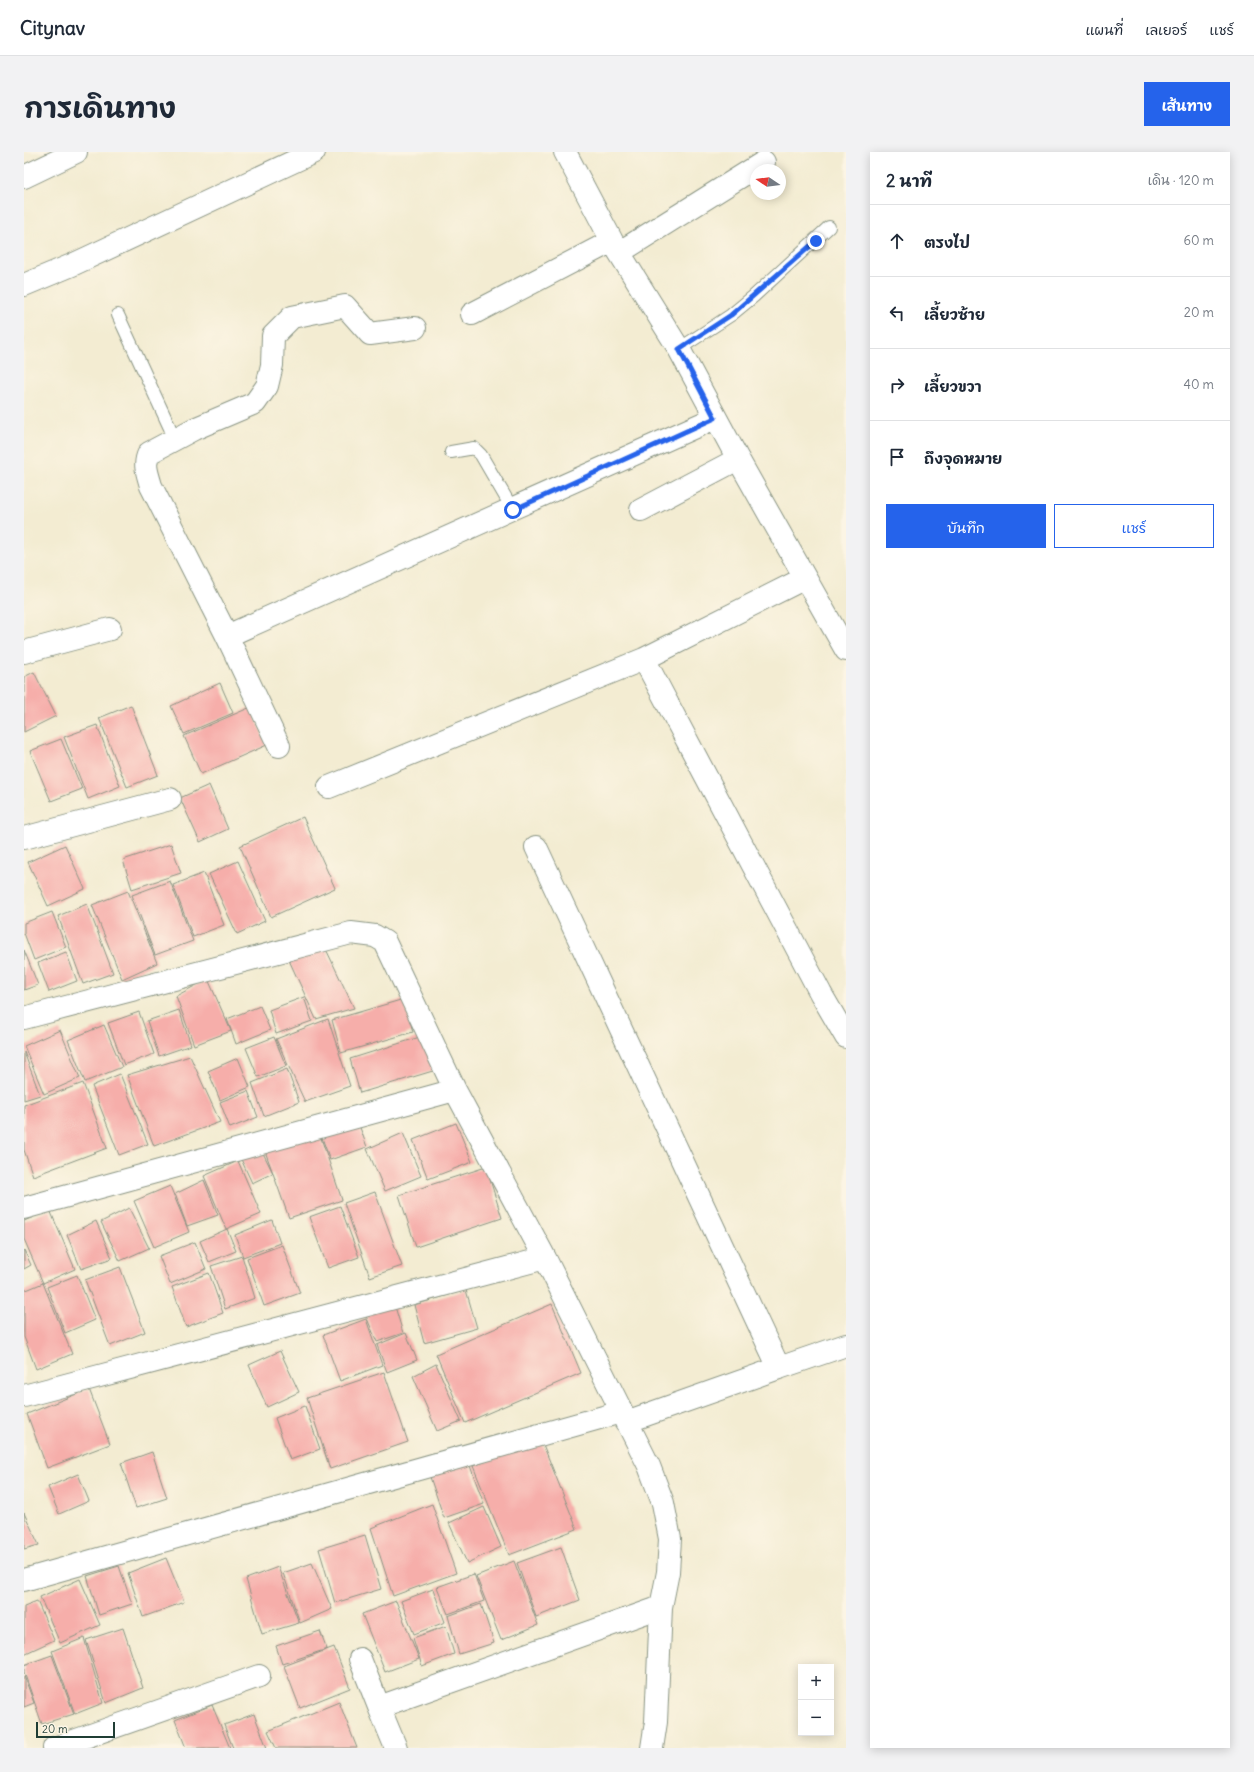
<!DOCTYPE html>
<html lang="th">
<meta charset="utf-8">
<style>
body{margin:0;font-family:Delius,"Playpen Sans Thai",sans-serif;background:#f2f2f3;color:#1f2937}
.controls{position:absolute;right:12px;bottom:12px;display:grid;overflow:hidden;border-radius:0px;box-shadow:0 2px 10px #0003}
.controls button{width:36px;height:36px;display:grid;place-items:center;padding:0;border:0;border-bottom:1px solid #e0e1e3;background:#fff;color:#1f2937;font:20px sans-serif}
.compass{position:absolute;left:726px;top:12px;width:36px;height:36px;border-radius:50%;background:#fff;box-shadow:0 2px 10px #0003;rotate:283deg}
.scale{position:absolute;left:12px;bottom:10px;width:79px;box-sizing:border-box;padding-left:4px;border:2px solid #1f3d34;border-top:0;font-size:11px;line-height:14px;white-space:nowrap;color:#1f3d34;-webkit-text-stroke:3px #fcf5e5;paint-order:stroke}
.stop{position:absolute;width:12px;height:12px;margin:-9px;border:3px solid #2563eb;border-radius:50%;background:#fff}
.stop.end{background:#2563eb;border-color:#fff;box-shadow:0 1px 4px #0008}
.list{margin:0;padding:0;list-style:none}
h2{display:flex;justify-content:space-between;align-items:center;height:52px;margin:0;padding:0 16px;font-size:17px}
h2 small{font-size:13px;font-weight:400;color:#747a83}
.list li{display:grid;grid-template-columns:26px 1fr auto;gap:12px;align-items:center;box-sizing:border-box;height:72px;padding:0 16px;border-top:1px solid #e0e1e3}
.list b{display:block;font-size:15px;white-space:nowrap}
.list em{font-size:13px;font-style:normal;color:#747a83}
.actions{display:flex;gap:8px;padding:12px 16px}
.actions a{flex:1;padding:9px 0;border:1px solid #2563eb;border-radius:0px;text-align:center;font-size:14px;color:#2563eb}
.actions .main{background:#2563eb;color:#fff}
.icon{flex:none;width:22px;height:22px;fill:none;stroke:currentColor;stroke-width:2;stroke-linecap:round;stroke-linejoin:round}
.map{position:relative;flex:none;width:822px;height:1596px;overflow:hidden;border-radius:0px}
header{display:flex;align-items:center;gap:24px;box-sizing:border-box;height:56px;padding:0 20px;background:#fff;border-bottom:1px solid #e0e1e3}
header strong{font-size:19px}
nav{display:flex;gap:22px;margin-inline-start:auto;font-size:14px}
.intro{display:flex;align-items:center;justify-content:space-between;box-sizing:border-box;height:96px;padding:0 24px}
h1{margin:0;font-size:28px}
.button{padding:10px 18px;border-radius:0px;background:#2563eb;color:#fff;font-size:14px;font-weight:700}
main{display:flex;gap:24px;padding:0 24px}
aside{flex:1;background:#fff;border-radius:0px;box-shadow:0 2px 10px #0003}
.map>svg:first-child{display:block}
.building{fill:#f6aeaa}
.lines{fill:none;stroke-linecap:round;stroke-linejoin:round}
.lane-casing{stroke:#899483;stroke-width:14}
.street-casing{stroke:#899483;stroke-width:24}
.lane{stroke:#fff;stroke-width:12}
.street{stroke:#fff;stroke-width:22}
.route{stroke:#2563eb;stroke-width:5}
</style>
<header>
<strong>Citynav</strong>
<nav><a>แผนที่</a><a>เลเยอร์</a><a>แชร์</a></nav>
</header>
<div class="intro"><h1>การเดินทาง</h1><a class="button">เส้นทาง</a></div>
<main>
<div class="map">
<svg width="822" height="1596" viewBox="0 0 822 1596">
<rect width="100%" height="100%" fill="#fcf5e5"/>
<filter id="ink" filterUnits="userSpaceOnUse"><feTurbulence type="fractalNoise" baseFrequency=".025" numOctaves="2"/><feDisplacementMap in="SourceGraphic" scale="8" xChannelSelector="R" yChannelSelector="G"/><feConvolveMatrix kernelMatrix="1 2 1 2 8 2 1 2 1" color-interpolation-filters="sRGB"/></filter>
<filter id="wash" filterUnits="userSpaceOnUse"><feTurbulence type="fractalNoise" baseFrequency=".012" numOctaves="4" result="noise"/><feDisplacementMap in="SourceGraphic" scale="16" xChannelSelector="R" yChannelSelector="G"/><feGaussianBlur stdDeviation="0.9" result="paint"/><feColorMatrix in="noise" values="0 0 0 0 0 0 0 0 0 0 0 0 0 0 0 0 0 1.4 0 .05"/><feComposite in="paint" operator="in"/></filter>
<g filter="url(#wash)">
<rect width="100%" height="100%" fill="#f3ecd2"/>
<g id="blocks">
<path class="building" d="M 10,520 L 32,564 L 0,580 L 0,525 Z
M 196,531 L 209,561 L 160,582 L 147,554 Z
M 107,553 L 134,623 L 103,635 L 75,566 Z
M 227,555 L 243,593 L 177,622 L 160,584 Z
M 73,573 L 96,634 L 64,647 L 40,585 Z
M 37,587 L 58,637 L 27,649 L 6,599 Z
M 185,633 L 204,677 L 176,690 L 156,646 Z
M 279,665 L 311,736 L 247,765 L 216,694 Z
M 147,692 L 157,721 L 108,737 L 99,708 Z
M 41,693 L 61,737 L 24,754 L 4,710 Z
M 214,709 L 241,769 L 213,782 L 185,722 Z
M 180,721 L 200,773 L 169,785 L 149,733 Z
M 146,729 L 169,789 L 131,803 L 108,743 Z
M 104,739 L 133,811 L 98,827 L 68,753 Z
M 63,752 L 89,821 L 59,832 L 34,764 Z
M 28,760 L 42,795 L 10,808 L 0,781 L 0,771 Z
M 300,793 L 330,856 L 292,867 L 264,806 Z
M 0,798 L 14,833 L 0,838 Z
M 42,800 L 53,829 L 25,840 L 14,811 Z
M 184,827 L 207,879 L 170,893 L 152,844 Z
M 280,845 L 288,869 L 252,882 L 245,858 Z
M 380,847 L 389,880 L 317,901 L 308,868 Z
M 236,854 L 246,878 L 212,892 L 203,867 Z
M 155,858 L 167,893 L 135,904 L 123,869 Z
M 115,860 L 130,902 L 100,913 L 84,871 Z
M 304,867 L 326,934 L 281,950 L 252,887 Z
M 80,873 L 98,915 L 61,930 L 44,888 Z
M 36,878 L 56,926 L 20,942 L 0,894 Z
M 402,883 L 412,918 L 336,941 L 326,907 Z
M 250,885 L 262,914 L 234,925 L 222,896 Z
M 0,900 L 16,943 L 0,948 Z
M 166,904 L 196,970 L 130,994 L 103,923 Z
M 214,906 L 226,935 L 196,948 L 184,919 Z
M 263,917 L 275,950 L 240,964 L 228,931 Z
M 96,922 L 124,992 L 95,1003 L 68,934 Z
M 59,931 L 83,996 L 9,1024 L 0,998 L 0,953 Z
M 224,939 L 234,965 L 206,976 L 196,950 Z
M 334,970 L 343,995 L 306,1008 L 297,983 Z
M 432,971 L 448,1010 L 404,1027 L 389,988 Z
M 295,980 L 318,1048 L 265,1066 L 241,999 Z
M 379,981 L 397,1024 L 361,1039 L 343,997 Z
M 236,995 L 249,1021 L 228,1031 L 216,1005 Z
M 214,1009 L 237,1062 L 202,1077 L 180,1024 Z
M 462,1015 L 478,1066 L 392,1095 L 375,1043 Z
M 180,1028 L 194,1063 L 163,1074 L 151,1042 Z
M 146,1034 L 165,1080 L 130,1095 L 110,1049 Z
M 351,1040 L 378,1114 L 346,1125 L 320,1051 Z
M 316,1054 L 335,1105 L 304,1116 L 285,1065 Z
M 105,1056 L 125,1096 L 96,1109 L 77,1070 Z
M 26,1058 L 51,1117 L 19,1131 L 0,1087 L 0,1069 Z
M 248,1068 L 256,1091 L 219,1105 L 211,1083 Z
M 72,1069 L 88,1106 L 57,1117 L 43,1083 Z
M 203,1077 L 212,1099 L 185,1110 L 176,1089 Z
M 171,1090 L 182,1117 L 146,1132 L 135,1104 Z
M 258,1093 L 276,1141 L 240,1154 L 223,1106 Z
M 0,1098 L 7,1113 L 0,1117 Z
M 218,1104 L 231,1146 L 201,1157 L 187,1114 Z
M 96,1115 L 121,1180 L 86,1194 L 61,1128 Z
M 185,1121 L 199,1161 L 162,1175 L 148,1135 Z
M 53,1123 L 71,1168 L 41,1181 L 23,1135 Z
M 19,1131 L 48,1202 L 12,1217 L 0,1185 L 0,1139 Z
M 442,1138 L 453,1176 L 400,1191 L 390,1153 Z
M 369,1148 L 379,1181 L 353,1190 L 339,1157 Z
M 528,1152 L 557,1221 L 441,1271 L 412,1202 Z
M 342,1167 L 358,1213 L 316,1229 L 299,1183 Z
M 382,1181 L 393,1208 L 363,1220 L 353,1193 Z
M 256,1199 L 275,1240 L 243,1255 L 225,1213 Z
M 412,1212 L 437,1269 L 413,1279 L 389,1224 Z
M 360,1220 L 384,1290 L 306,1317 L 283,1246 Z
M 65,1237 L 86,1292 L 23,1316 L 3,1262 Z
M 281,1254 L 296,1297 L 266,1308 L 251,1266 Z
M 518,1290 L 553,1377 L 485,1403 L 449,1314 Z
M 128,1300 L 143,1346 L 112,1356 L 97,1311 Z
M 445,1311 L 460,1352 L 420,1366 L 406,1325 Z
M 54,1322 L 65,1349 L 35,1362 L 24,1335 Z
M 408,1352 L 432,1421 L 369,1444 L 347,1376 Z
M 460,1355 L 477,1395 L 443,1411 L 425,1371 Z
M 0,1361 L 15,1393 L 0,1397 Z
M 341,1383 L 357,1437 L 311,1451 L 295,1397 Z
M 537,1395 L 556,1448 L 512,1465 L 493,1411 Z
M 142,1406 L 160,1450 L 119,1465 L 104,1421 Z
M 490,1409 L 514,1473 L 477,1488 L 452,1424 Z
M 288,1411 L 308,1457 L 276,1471 L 259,1421 Z
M 95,1414 L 108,1452 L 75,1463 L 63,1424 Z
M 254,1415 L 275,1471 L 238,1482 L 222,1427 Z
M 450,1422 L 460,1449 L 424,1462 L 413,1435 Z
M 56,1427 L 76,1473 L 36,1491 L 16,1445 Z
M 409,1437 L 421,1470 L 390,1482 L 377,1449 Z
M 13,1449 L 30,1488 L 0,1502 L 0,1454 Z
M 372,1449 L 395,1507 L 361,1520 L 338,1462 Z
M 457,1452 L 470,1491 L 435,1502 L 424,1464 Z
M 422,1474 L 430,1502 L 398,1514 L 389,1486 Z
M 99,1476 L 119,1536 L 82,1551 L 62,1488 Z
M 296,1479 L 303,1497 L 258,1512 L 252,1494 Z
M 60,1486 L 79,1551 L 51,1562 L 28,1499 Z
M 310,1495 L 326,1536 L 276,1556 L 260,1514 Z
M 28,1503 L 50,1562 L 18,1572 L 0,1520 L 0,1513 Z
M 0,1524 L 10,1551 L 0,1555 Z
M 315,1550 L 333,1596 L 252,1596 L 244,1579 Z
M 188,1553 L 206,1596 L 162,1596 L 151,1568 Z
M 230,1562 L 243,1596 L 209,1596 L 200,1573 Z"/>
</g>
</g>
<g filter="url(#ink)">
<use href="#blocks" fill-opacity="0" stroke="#899483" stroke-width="1"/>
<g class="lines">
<defs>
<path id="lane" d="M 94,163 L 151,287
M 655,197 L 707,163 L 730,144 L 805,75
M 427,300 L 450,296 L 457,303 L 489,358"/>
<path id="street" d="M 541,0 L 588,89 L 655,197 L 714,307 L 822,498
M 0,25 L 52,0
M 596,100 L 740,10
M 0,133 L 48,113 L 290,0
M 448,162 L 588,89
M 617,358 L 714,307
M 203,484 L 691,266
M 0,500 L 86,477
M 620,507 L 797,842 L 822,885
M 255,594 L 203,484 L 127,334 C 124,322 119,313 125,301 L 170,277 L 231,251 L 243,234 L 248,213 L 249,184 L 268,165 L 321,154 L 346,182 L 391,176
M 305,635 L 620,507 L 781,426
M 0,686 L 146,647
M 512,695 L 755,1216 L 602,1270
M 0,866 L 327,781 L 351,784 L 361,790 L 431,938 L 521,1106 L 625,1314 L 639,1351 L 646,1387 L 644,1420 L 637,1455 L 632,1570 L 628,1596
M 0,1056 L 431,938
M 755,1216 L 822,1193
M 0,1244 L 521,1106
M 0,1428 L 597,1260
M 336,1507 L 355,1555
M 30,1596 L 235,1524
M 372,1596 L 355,1555 L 637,1455"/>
</defs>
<use href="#lane" class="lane-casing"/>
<use href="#street" class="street-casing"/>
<use href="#lane" class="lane"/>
<use href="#street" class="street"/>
</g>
</g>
<g class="lines" filter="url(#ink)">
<path class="route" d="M 489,358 L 691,266 L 655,197 L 707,163 L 792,89"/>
</g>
</svg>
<div class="controls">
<button>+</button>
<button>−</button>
</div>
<svg class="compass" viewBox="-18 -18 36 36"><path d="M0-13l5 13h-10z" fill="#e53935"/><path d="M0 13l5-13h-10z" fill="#747a83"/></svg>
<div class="scale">20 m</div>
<div class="stop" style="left:489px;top:358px"></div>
<div class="stop end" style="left:792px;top:89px"></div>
</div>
<aside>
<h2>2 นาที<small>เดิน · 120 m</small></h2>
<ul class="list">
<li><svg class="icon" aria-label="ahead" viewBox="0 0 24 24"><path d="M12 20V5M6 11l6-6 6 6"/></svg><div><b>ตรงไป</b></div><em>60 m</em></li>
<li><svg class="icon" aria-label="left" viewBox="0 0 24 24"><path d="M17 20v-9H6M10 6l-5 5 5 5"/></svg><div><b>เลี้ยวซ้าย</b></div><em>20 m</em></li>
<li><svg class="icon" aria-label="right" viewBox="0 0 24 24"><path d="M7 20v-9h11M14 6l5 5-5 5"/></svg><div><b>เลี้ยวขวา</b></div><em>40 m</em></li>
<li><svg class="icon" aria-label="arrive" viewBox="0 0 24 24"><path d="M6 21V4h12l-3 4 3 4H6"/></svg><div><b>ถึงจุดหมาย</b></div></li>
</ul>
<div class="actions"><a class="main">บันทึก</a><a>แชร์</a></div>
</aside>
</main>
